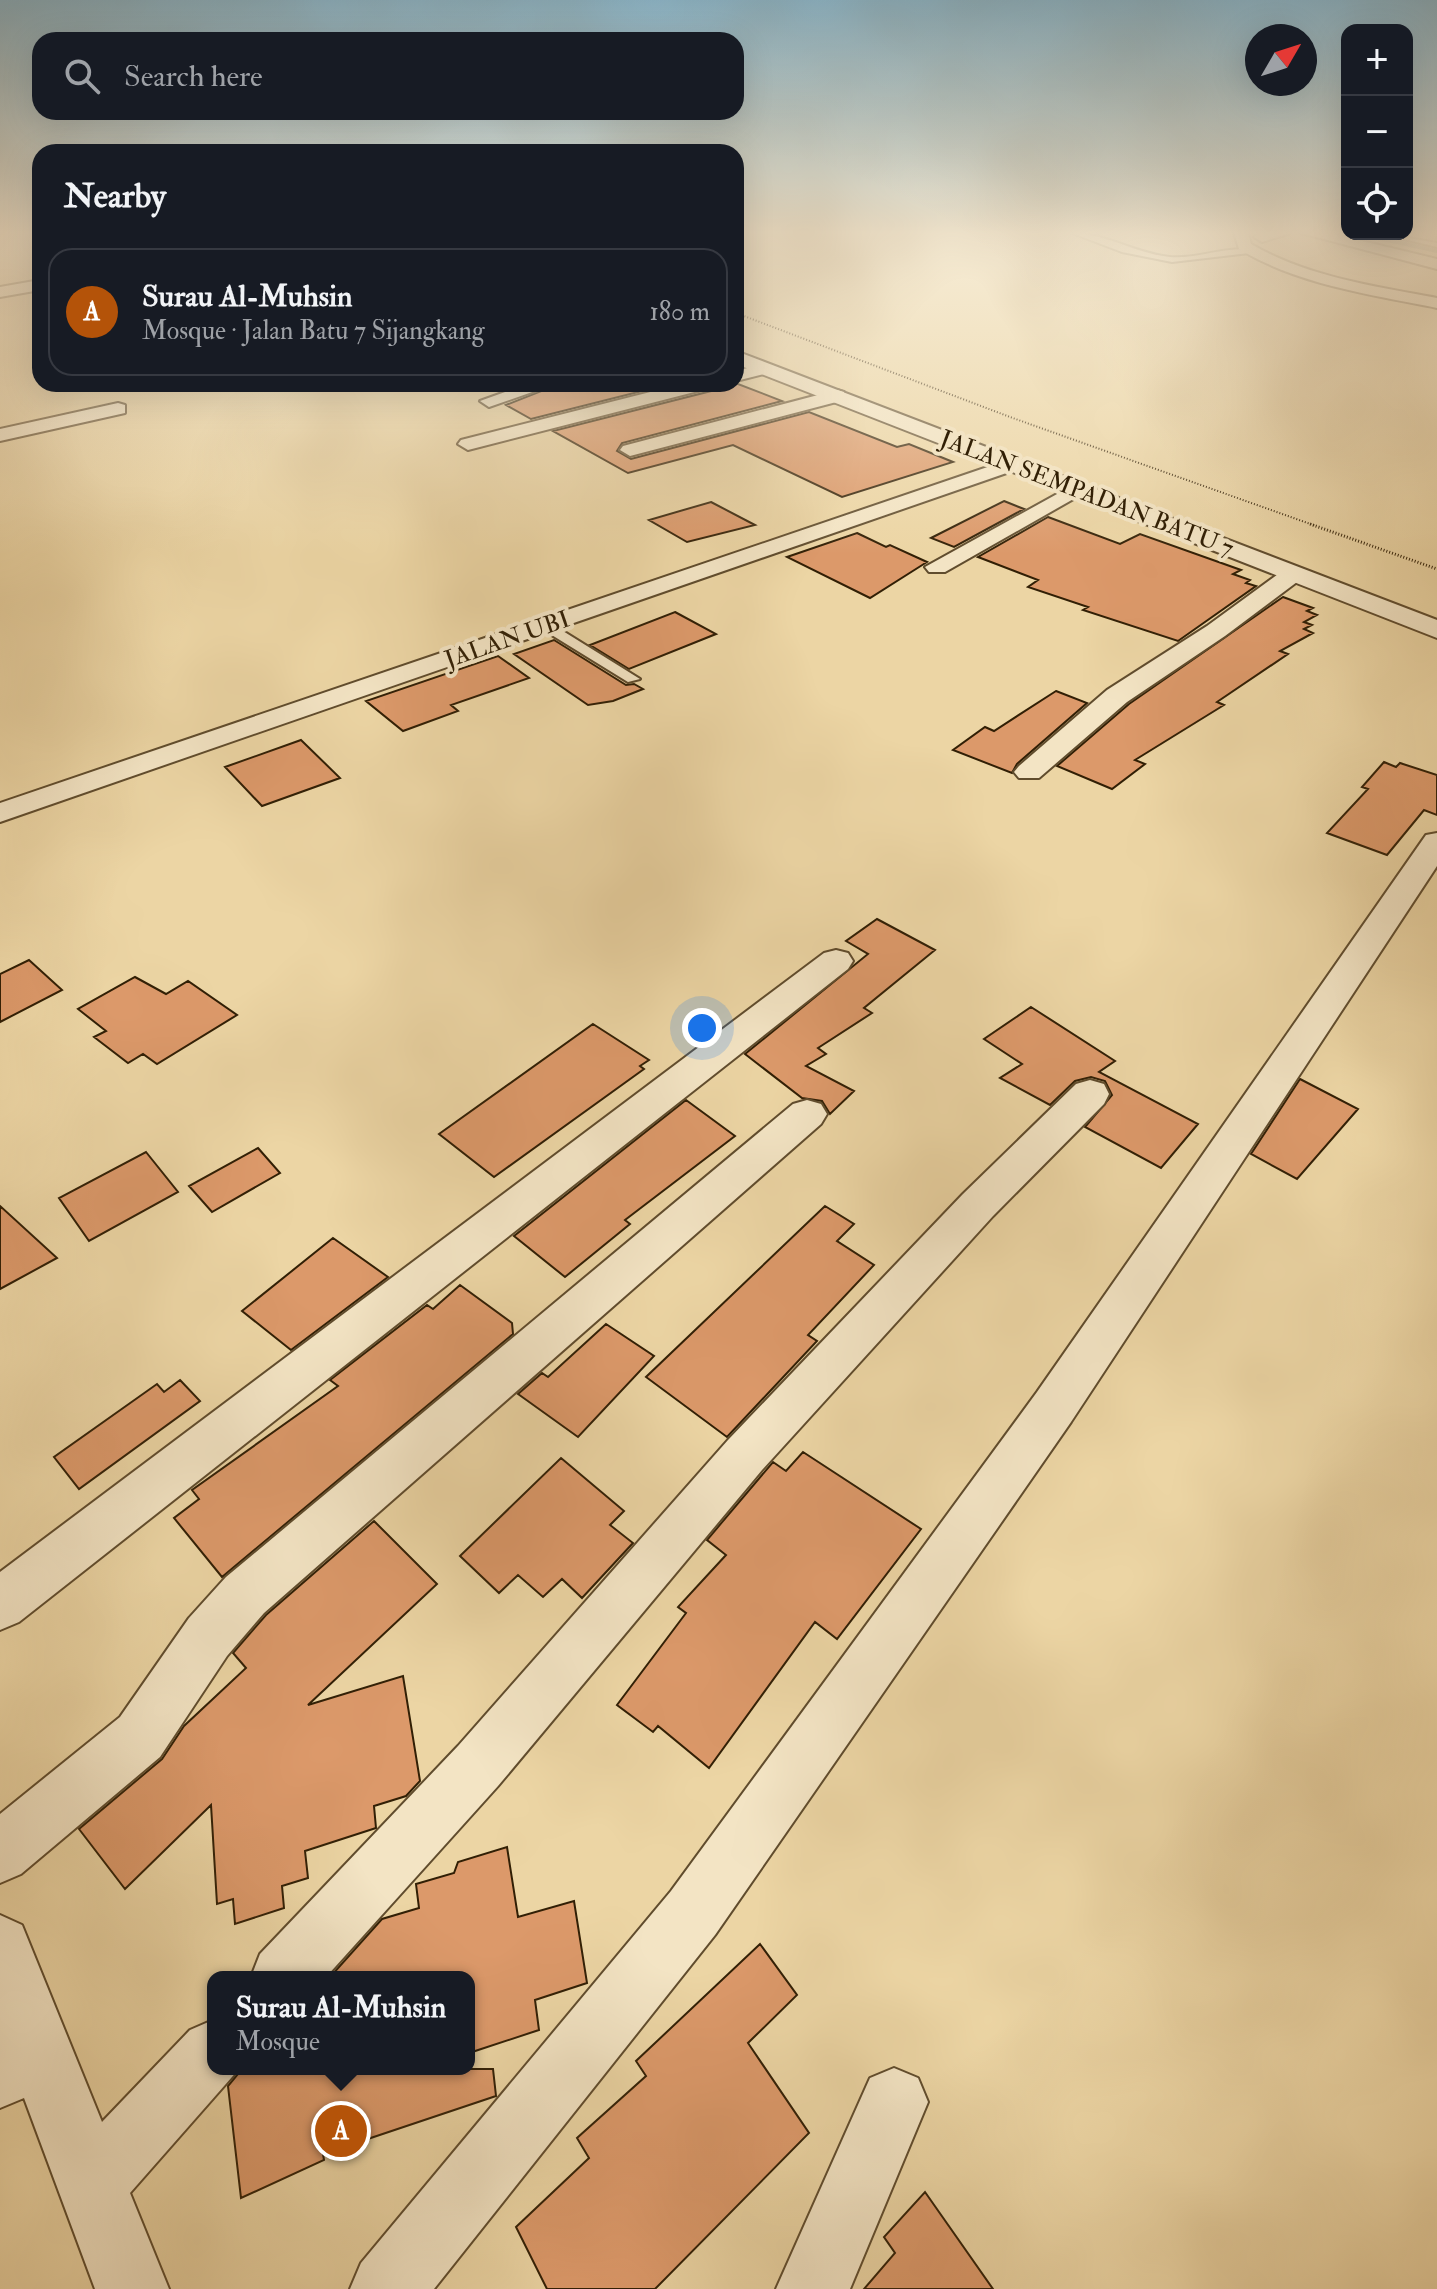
<!DOCTYPE html>
<meta charset="utf-8">
<style>
body{margin:0;font-family:"IM FELL Double Pica",serif;background:#242831;color:#f1f3f6}
.controls{position:absolute;right:24px;top:24px;display:grid;overflow:hidden;border-radius:16px;box-shadow:0 8px 32px #0002}
.controls button{width:72px;height:72px;display:grid;place-items:center;padding:0;border:0;border-bottom:2px solid #363941;background:#171b24;color:#f1f3f6;font:40px sans-serif}
.compass{position:absolute;left:1245px;top:24px;width:72px;height:72px;border-radius:50%;background:#171b24;box-shadow:0 8px 32px #0002;rotate:51deg}
.you{position:absolute;left:702px;top:1028px;width:28px;height:28px;margin:-20px;border:6px solid #fff;border-radius:50%;background:#1a73e8;box-shadow:0 0 0 12px #1a73e833}
.badge{display:grid;place-items:center;width:52px;height:52px;border-radius:50%;background:#b45309;color:#fff;font-size:26px;font-weight:700}
.pin{position:absolute;translate:-50% -50%;border:4px solid #fff;box-shadow:0 2px 8px #0006}
.popup{position:absolute;left:207px;top:1971px;width:268px;height:104px;box-sizing:border-box;display:grid;place-content:center;border-radius:16px;background:#171b24;filter:drop-shadow(0 2px 6px #0005);font-size:26px;white-space:nowrap;color:#9ea1a6}
.popup b{font-size:30px;color:#f1f3f6}
.popup::after{content:'';position:absolute;left:50%;top:100%;margin-left:-16px;border:16px solid transparent;border-top-color:#171b24}
.list{margin:0;padding:0;list-style:none}
h2{display:flex;justify-content:space-between;align-items:center;height:104px;margin:0;padding:0 32px;font-size:34px}
h2 small{font-size:26px;font-weight:400;color:#9ea1a6}
.list li{display:grid;grid-template-columns:52px 1fr auto;gap:24px;align-items:center;box-sizing:border-box;height:128px;margin:0 16px 16px;padding:0 16px;border:2px solid #363941;border-radius:24px}
.list b{display:block;font-size:30px;white-space:nowrap}
.list p{margin:0;font-size:26px;white-space:nowrap;color:#9ea1a6}
.list em{font-size:26px;font-style:normal;color:#9ea1a6}
.icon{flex:none;width:44px;height:44px;fill:none;stroke:currentColor;stroke-width:2;stroke-linecap:round;stroke-linejoin:round}
.map{position:relative;flex:none;width:1437px;height:2289px;overflow:hidden}
.search{position:absolute;background:#171b24;box-shadow:0 8px 32px #0002;left:32px;top:32px;width:712px;height:88px;display:flex;align-items:center;gap:20px;box-sizing:border-box;padding:0 28px;border-radius:24px;color:#9ea1a6;font-size:30px}
.panel{position:absolute;background:#171b24;box-shadow:0 8px 32px #0002;left:32px;top:144px;width:712px;height:248px;border-radius:24px}
.map>svg:first-child{display:block}
.lines{fill:none;stroke-linecap:round;stroke-linejoin:round}
.stream{stroke:#707b63;stroke-width:4}
.building{fill:#dc996a;stroke:#311f05;stroke-width:2}
.service-casing{stroke:#604c2d;stroke-width:4}
.minor-casing{stroke:#604c2d;stroke-width:4}
.tertiary-casing{stroke:#604c2d;stroke-width:4}
.path-far1{stroke:#311f05;stroke-width:2;stroke-dasharray:1 2;stroke-linecap:butt}
.path{stroke:#311f05;stroke-width:3;stroke-dasharray:1 2;stroke-linecap:butt}
.service{fill:#f3e4c4;fill-rule:evenodd}
.minor{fill:#f3e4c4;fill-rule:evenodd}
.tertiary{fill:#f3e4c4;fill-rule:evenodd}
.labels{text-anchor:middle;stroke-width:8;stroke-linejoin:round;paint-order:stroke}
.far-street-label{font-size:24px;fill:#311f05;stroke:#f3e4c4}
</style>
<div class="map">
<svg width="1437" height="2289" viewBox="0 0 1437 2289">
<rect width="100%" height="100%" fill="#ecd5a4"/>
<filter id="stains"><feTurbulence type="fractalNoise" baseFrequency=".0025" numOctaves="4"/><feColorMatrix values="0 0 0 0 .2 0 0 0 0 .09 0 0 0 0 .02 0 0 0 .5 -.17"/></filter>
<radialGradient id="worn" r=".72"><stop offset=".6" stop-color="#630" stop-opacity="0"/><stop offset="1" stop-color="#630" stop-opacity=".3"/></radialGradient>
<g class="lines">
<path class="stream" d="M 1361,234 L 1437,251"/>
</g>
<path class="building" d="M 559,384 L 670,384 L 531,419 L 506,405 Z
M 716,384 L 738,384 L 782,401 L 622,443 L 617,451 L 631,459 L 809,412 L 897,447 L 909,444 L 953,462 L 842,497 L 733,445 L 628,473 L 553,431 L 711,391 Z
M 1004,501 L 1024,509 L 954,547 L 931,538 Z
M 711,502 L 755,525 L 687,542 L 649,520 Z
M 1048,517 L 1120,544 L 1140,534 L 1241,570 L 1233,574 L 1250,580 L 1246,583 L 1256,586 L 1178,641 L 1083,610 L 1088,607 L 1028,587 L 1038,580 L 978,557 Z
M 857,533 L 886,547 L 890,545 L 927,562 L 870,598 L 787,557 Z
M 1283,597 L 1313,608 L 1307,611 L 1317,615 L 1304,622 L 1312,625 L 1304,629 L 1313,633 L 1280,651 L 1288,654 L 1217,702 L 1224,705 L 1135,760 L 1145,764 L 1112,789 L 1057,766 L 1129,704 Z
M 675,612 L 716,634 L 629,669 L 590,645 Z
M 554,640 L 626,685 L 634,684 L 643,689 L 613,701 L 588,705 L 514,654 Z
M 498,656 L 529,678 L 451,705 L 458,711 L 403,731 L 366,701 Z
M 1056,691 L 1087,703 L 1017,764 L 1012,773 L 953,750 L 985,727 L 994,731 Z
M 301,740 L 340,778 L 262,806 L 225,767 Z
M 1384,762 L 1396,767 L 1400,763 L 1437,775 L 1437,815 L 1424,810 L 1387,855 L 1327,833 L 1368,789 L 1362,787 Z
M 877,919 L 935,950 L 864,1008 L 872,1013 L 818,1048 L 826,1054 L 806,1066 L 854,1091 L 830,1114 L 822,1101 L 802,1098 L 745,1054 L 868,954 L 846,941 Z
M 29,960 L 62,990 L 0,1022 L 0,974 Z
M 135,977 L 166,994 L 188,981 L 237,1015 L 157,1064 L 143,1054 L 128,1063 L 94,1037 L 106,1031 L 78,1009 Z
M 1031,1007 L 1115,1061 L 1099,1072 L 1198,1124 L 1161,1168 L 1085,1127 L 1112,1095 L 1105,1081 L 1091,1077 L 1075,1081 L 1050,1105 L 1000,1078 L 1022,1064 L 984,1039 Z
M 593,1024 L 649,1060 L 640,1066 L 644,1069 L 494,1177 L 439,1134 Z
M 1300,1079 L 1358,1109 L 1297,1179 L 1251,1154 Z
M 686,1100 L 735,1136 L 625,1220 L 630,1224 L 565,1277 L 514,1236 Z
M 258,1148 L 280,1173 L 212,1212 L 189,1186 Z
M 146,1152 L 178,1192 L 89,1241 L 59,1198 Z
M 0,1206 L 57,1258 L 0,1289 Z
M 825,1206 L 854,1224 L 837,1241 L 874,1265 L 808,1335 L 817,1341 L 727,1437 L 646,1377 Z
M 333,1238 L 388,1277 L 291,1350 L 242,1311 Z
M 460,1285 L 512,1323 L 513,1334 L 222,1577 L 174,1518 L 199,1499 L 192,1490 L 338,1386 L 330,1380 L 427,1305 L 433,1309 Z
M 606,1324 L 654,1356 L 578,1437 L 518,1394 L 542,1373 L 548,1377 Z
M 180,1380 L 200,1401 L 79,1489 L 54,1457 L 157,1384 L 164,1392 Z
M 803,1452 L 921,1529 L 837,1639 L 815,1622 L 709,1768 L 658,1726 L 653,1732 L 617,1705 L 686,1613 L 678,1607 L 726,1555 L 707,1540 L 773,1462 L 786,1471 Z
M 561,1458 L 624,1511 L 610,1525 L 633,1543 L 582,1598 L 562,1579 L 543,1597 L 518,1575 L 499,1593 L 460,1556 Z
M 374,1521 L 437,1584 L 308,1705 L 403,1676 L 420,1781 L 406,1796 L 374,1806 L 376,1828 L 305,1851 L 308,1878 L 282,1886 L 284,1908 L 235,1924 L 233,1899 L 217,1904 L 211,1805 L 125,1889 L 79,1829 L 162,1759 L 184,1726 L 246,1668 L 233,1653 L 266,1615 Z
M 507,1847 L 518,1917 L 574,1901 L 587,1983 L 535,2000 L 539,2030 L 469,2053 L 469,1977 L 330,1977 L 382,1919 L 419,1908 L 416,1884 L 454,1873 L 458,1862 Z
M 760,1944 L 797,1995 L 748,2043 L 809,2133 L 655,2289 L 547,2289 L 516,2227 L 589,2158 L 577,2138 L 646,2076 L 636,2061 Z
M 242,2069 L 493,2069 L 496,2096 L 323,2154 L 324,2160 L 241,2198 L 228,2086 Z
M 925,2192 L 993,2289 L 864,2289 L 895,2253 L 884,2237 Z"/>
<g class="lines">
<defs>
<path id="service" d="M 1072,233 C 1105,233 1137,254 1170,257 C 1197,260 1233,243 1258,252 L 1172,262 L 1122,252 Z
M 1386,234 L 1437,243 L 1437,247 L 1387,235 Z
M 542,623 L 550,623 L 640,679 L 628,682 L 542,629 Z"/>
<path id="minor" d="M 1234,233 L 1248,233 L 1251,244 C 1308,277 1373,286 1437,298 L 1437,308 C 1369,294 1299,285 1239,249 Z
M 40,280 L 40,290 L 0,297 L 0,287 Z
M 766,363 L 775,368 L 772,372 L 736,381 L 736,371 Z
M 527,384 L 555,384 L 489,407 L 480,401 Z
M 682,384 L 713,384 L 710,388 L 468,450 L 458,444 L 461,440 Z
M 837,390 L 844,392 L 844,400 L 630,456 L 620,450 L 623,446 Z
M 118,403 L 125,405 L 125,413 L 0,441 L 0,429 Z
M 1014,458 L 1021,460 L 1024,464 L 1021,468 L 0,822 L 0,803 Z
M 1077,483 L 1084,485 L 1088,489 L 1084,493 L 945,572 L 929,572 L 925,567 Z
M 1293,567 L 1301,569 L 1305,574 L 1301,579 L 1225,636 L 1127,702 L 1039,778 L 1019,778 L 1014,772 L 1019,766 L 1107,690 L 1207,626 L 1285,569 Z
M 1437,833 L 1437,866 L 1071,1422 L 715,1935 L 434,2289 L 350,2289 L 361,2263 L 671,1891 L 1037,1392 L 1426,835 Z
M 836,950 L 848,953 L 853,961 L 848,969 L 19,1622 L 0,1630 L 0,1572 L 824,953 Z
M 1090,1080 L 1104,1084 L 1109,1094 L 1104,1104 L 993,1216 L 762,1470 L 498,1786 L 326,1977 L 251,1977 L 260,1954 L 458,1746 L 728,1440 L 963,1194 L 1076,1084 Z
M 807,1100 L 821,1104 L 827,1114 L 821,1124 L 264,1613 L 227,1656 L 160,1757 L 21,1874 L 0,1883 L 0,1814 L 120,1717 L 189,1618 L 226,1577 L 793,1104 Z
M 0,1915 L 22,1925 L 102,2122 L 190,2030 L 213,2020 L 213,2069 L 239,2069 L 130,2193 L 169,2289 L 95,2289 L 24,2098 L 0,2108 Z
M 894,2068 L 918,2078 L 928,2102 L 850,2289 L 776,2289 L 870,2078 Z"/>
<path id="tertiary" d="M 1291,233 L 1262,242 L 1254,237 L 1258,233 Z
M 1301,233 L 1329,233 L 1437,259 L 1437,269 Z
M 736,351 L 1437,620 L 1437,638 L 736,364 Z"/>
</defs>
<use href="#service" class="service-casing"/>
<use href="#minor" class="minor-casing"/>
<use href="#tertiary" class="tertiary-casing"/>
<path class="path-far1" d="M 736,313 L 1010,417 L 1316,526"/>
<path class="path" d="M 1310,524 L 1437,569"/>
<use href="#service" class="service"/>
<use href="#minor" class="minor"/>
<use href="#tertiary" class="tertiary"/>
</g>
<linearGradient id="sky" x2="0" y2="1"><stop stop-color="#89b6cc"/><stop offset="0.42" stop-color="#f6ecd6"/><stop offset="1" stop-color="#f6ecd6" stop-opacity="0"/></linearGradient>
<rect width="1437" height="554" fill="url(#sky)"/>
<g class="labels">
<g class="far-street-label">
<text transform="translate(1087 493) rotate(21)" y="8">JALAN SEMPADAN BATU 7</text>
<text transform="translate(507 639) rotate(-19)" y="8">JALAN UBI</text>
</g>
</g>
<rect width="100%" height="100%" filter="url(#stains)"/>
<rect width="100%" height="100%" fill="url(#worn)"/>
</svg>
<div class="controls">
<button>+</button>
<button>−</button>
<button><svg class="icon" aria-label="locate" viewBox="0 0 24 24"><circle cx="12" cy="12" r="6"/><path d="M12 2v4M12 18v4M2 12h4M18 12h4"/></svg></button>
</div>
<svg class="compass" viewBox="-18 -18 36 36"><path d="M0-13l5 13h-10z" fill="#e53935"/><path d="M0 13l5-13h-10z" fill="#9ea1a6"/></svg>
<div class="you"></div>
<div class="pin badge" style="left:341px;top:2131px">A</div>
<div class="popup"><b>Surau Al-Muhsin</b>Mosque</div>
<div class="search"><svg class="icon" aria-label="search" viewBox="0 0 24 24"><circle cx="10" cy="10" r="6"/><path d="M15 15l6 6"/></svg>Search here</div>
<section class="panel">
<h2>Nearby<small></small></h2>
<ul class="list">
<li><span class="badge">A</span><div><b>Surau Al-Muhsin</b><p>Mosque · Jalan Batu 7 Sijangkang</p></div><em>180 m</em></li>
</ul>
</section>
</div>
